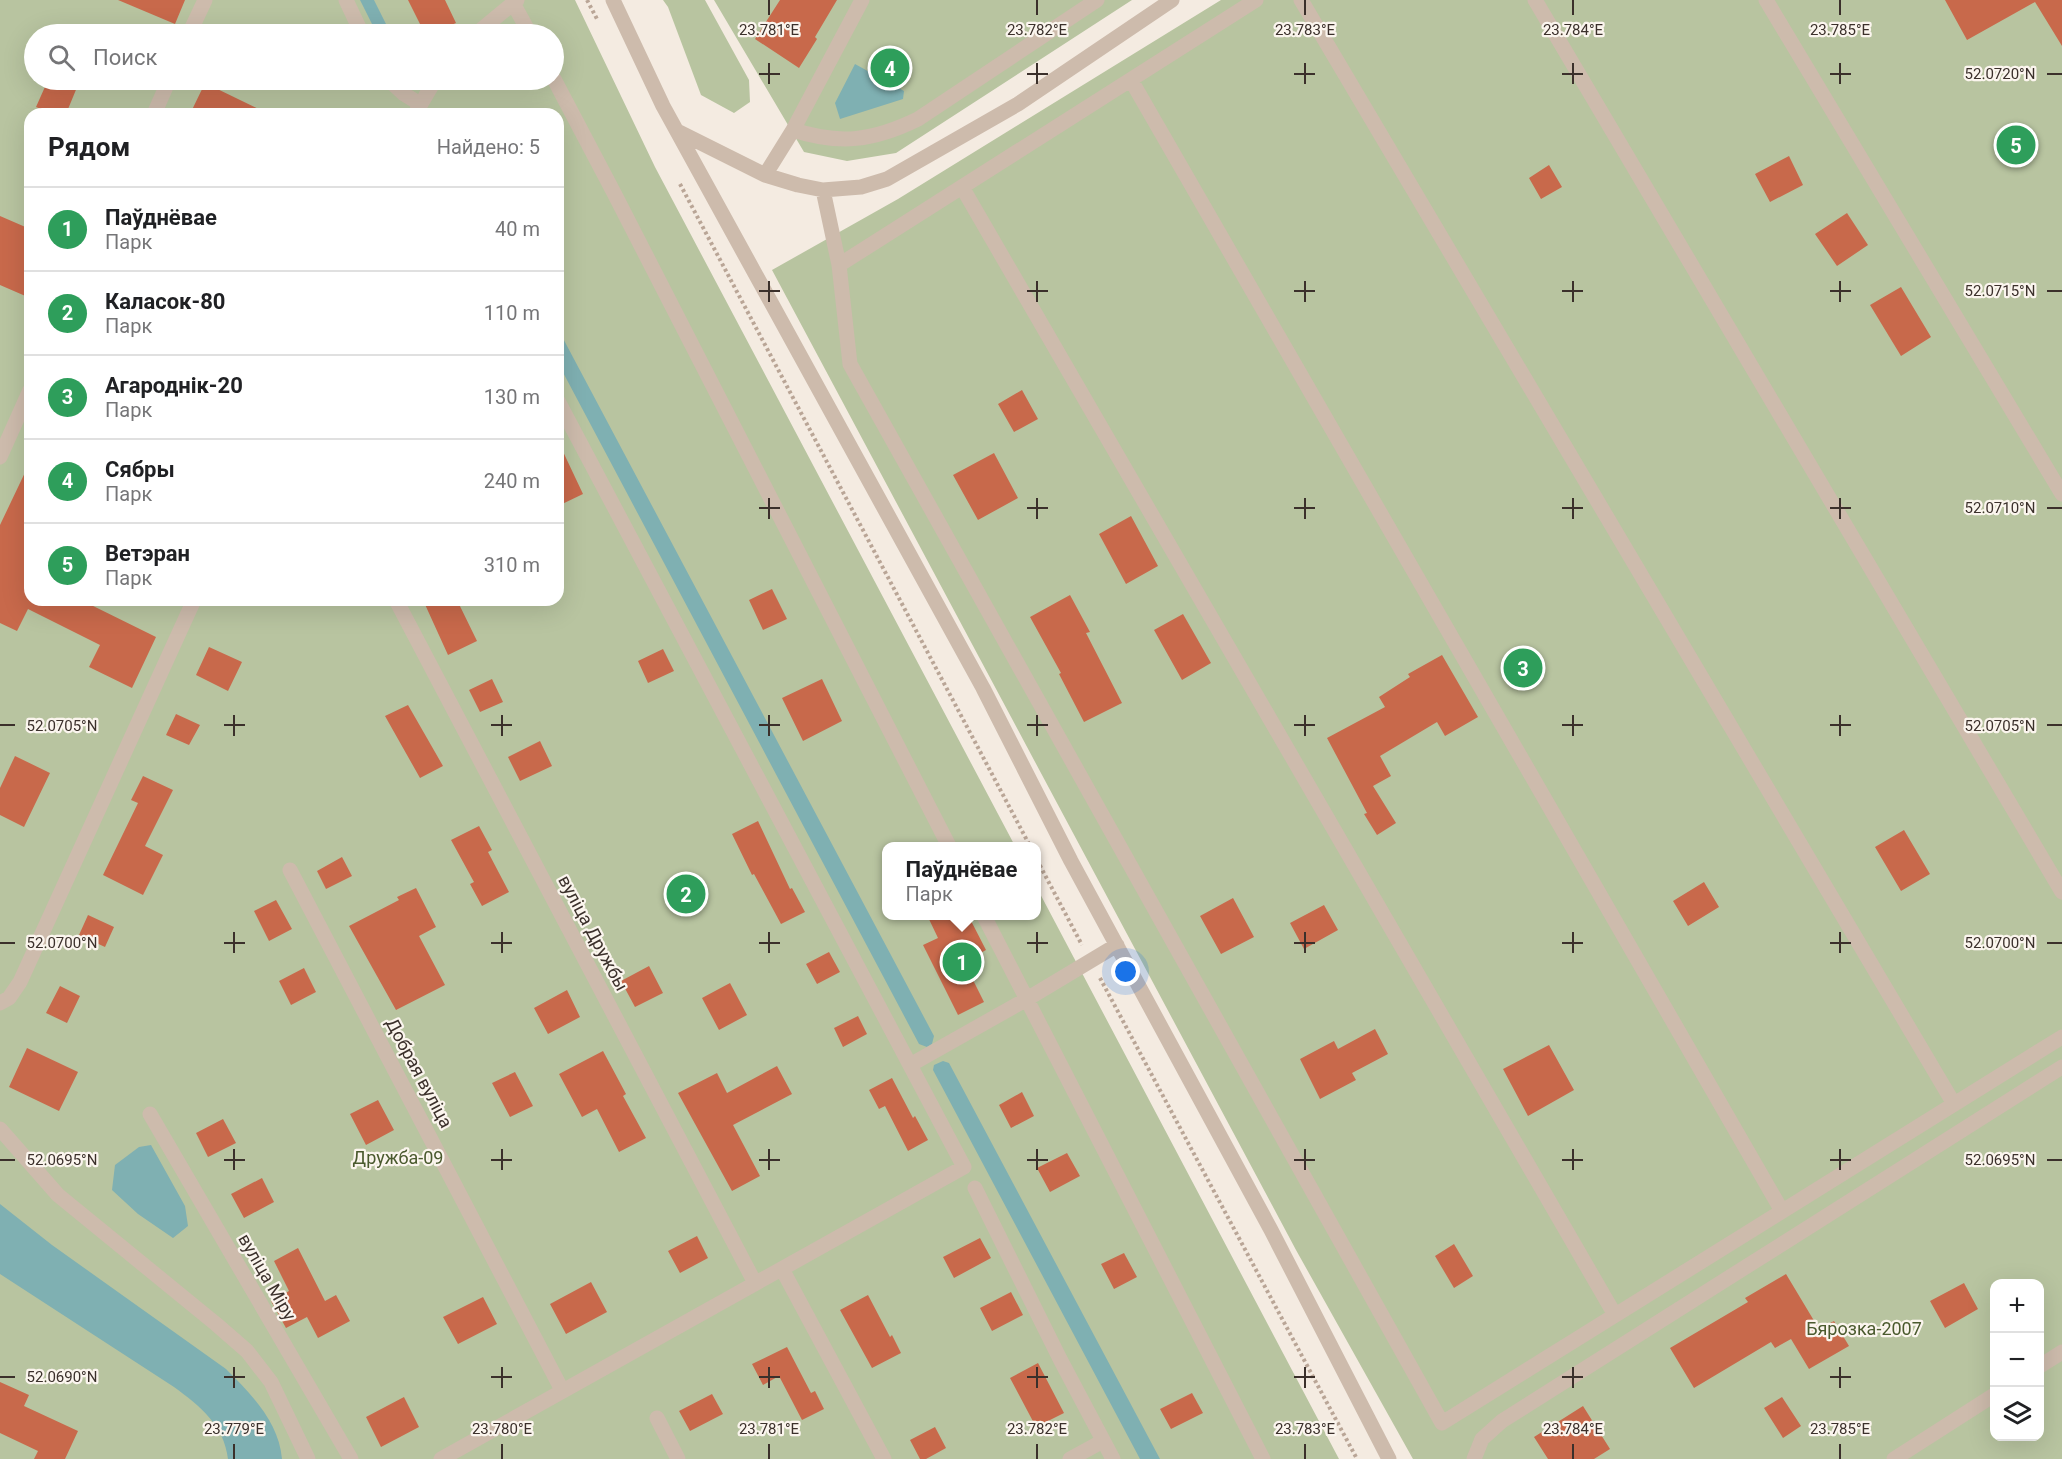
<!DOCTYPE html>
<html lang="ru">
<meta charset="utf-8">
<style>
body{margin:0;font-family:Roboto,sans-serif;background:#f6f6f6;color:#202124}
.controls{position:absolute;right:18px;bottom:18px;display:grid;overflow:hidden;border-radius:12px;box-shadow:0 6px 24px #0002}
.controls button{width:54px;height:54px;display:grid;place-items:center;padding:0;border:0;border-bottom:2px solid #e0e0e0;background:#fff;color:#202124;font:30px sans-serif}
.you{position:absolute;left:1126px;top:972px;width:21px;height:21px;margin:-15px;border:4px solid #fff;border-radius:50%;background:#1a73e8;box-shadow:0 0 0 9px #1a73e833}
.badge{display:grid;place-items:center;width:39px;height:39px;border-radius:50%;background:#111827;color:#fff;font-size:20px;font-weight:700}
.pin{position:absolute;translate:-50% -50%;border:3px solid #fff;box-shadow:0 2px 6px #0006}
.popup{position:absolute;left:882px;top:842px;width:159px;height:78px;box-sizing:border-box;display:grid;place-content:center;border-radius:12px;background:#fff;filter:drop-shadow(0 2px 4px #0005);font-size:20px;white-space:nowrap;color:#757577}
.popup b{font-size:22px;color:#202124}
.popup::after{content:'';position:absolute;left:50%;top:100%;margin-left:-12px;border:12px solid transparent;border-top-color:#fff}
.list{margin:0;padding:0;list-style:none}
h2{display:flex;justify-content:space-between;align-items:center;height:78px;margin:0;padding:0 24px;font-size:26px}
h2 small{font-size:20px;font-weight:400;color:#757577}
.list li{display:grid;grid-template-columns:39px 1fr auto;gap:18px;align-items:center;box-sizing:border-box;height:84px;padding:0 24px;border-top:2px solid #e0e0e0}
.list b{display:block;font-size:22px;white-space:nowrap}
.list p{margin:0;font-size:20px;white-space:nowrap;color:#757577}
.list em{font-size:20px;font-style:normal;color:#757577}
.icon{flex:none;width:33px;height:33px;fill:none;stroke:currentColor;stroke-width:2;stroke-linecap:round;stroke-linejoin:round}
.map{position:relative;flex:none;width:2062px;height:1459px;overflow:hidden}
.search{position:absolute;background:#fff;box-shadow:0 6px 24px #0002;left:24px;top:24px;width:540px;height:66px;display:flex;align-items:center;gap:15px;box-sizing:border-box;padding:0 21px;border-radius:33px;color:#757577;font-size:22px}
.panel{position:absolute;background:#fff;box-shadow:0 6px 24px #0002;left:24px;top:108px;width:540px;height:498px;border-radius:18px}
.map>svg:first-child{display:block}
.green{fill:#b8c4a0;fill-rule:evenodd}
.water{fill:#7fb0b2}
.building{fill:#c8694b}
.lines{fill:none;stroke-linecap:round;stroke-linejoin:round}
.path{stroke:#b9a596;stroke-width:4;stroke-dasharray:3 3;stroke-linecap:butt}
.minor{stroke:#cdbbac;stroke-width:15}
.ticks{fill:none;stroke:#3b302b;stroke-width:2}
.labels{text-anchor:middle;stroke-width:4.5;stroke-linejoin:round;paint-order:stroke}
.street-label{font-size:18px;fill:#3b302b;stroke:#fbf5ee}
.park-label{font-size:18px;fill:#4a5a2e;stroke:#fbf5ee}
.ticks-label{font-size:15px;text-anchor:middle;fill:#3b302b;stroke:#fbf5ee;stroke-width:4.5;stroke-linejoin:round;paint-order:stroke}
</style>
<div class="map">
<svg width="2062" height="1459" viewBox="0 0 2062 1459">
<rect width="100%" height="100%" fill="#f4ebe1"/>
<path class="green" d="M 0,0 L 575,0 L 655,167 L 1015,846 L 887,846 L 887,916 L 1037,916 L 1037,888 L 1339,1459 L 0,1459 ZM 34,34 L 554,34 L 554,80 L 34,80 ZM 30,114 L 558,114 L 558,600 L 30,600 Z
M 663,0 L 705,0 L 749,80 L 750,102 L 734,113 L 701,95 L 668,7 Z
M 714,0 L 1132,0 L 896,153 L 847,161 L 804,152 Z
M 1221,0 L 2062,0 L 2062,1459 L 1413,1459 L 1296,1250 L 772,270 L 898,199 ZM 1994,1284 L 2040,1284 L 2040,1436 L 1994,1436 Z"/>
<path class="water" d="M 360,0 L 374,0 L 391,34 L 377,34 Z
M 855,64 L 904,91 L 903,99 L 840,119 L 835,103 Z
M 558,329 L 934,1036 L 932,1044 L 927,1047 L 919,1044 L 558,363 Z
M 943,1061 L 949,1063 L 1160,1459 L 1140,1459 L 933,1070 L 934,1065 Z
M 151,1145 L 185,1206 L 188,1226 L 173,1238 L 138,1214 L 112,1190 L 115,1165 L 139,1147 Z
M 0,1204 L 52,1245 L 226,1369 C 251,1394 279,1422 282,1459 L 228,1459 C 224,1425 200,1406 174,1387 L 0,1274 Z"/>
<path class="building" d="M 118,0 L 185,0 L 175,24 Z
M 408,0 L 445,0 L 456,23 L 431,34 L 425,34 Z
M 780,0 L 837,0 L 815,37 L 817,39 L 799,68 L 755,39 Z
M 1945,0 L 2062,0 L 2062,46 L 2035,2 L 1967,40 Z
M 48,80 L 80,80 L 66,114 L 53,114 L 36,107 Z
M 205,83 L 269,114 L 190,114 Z
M 1789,156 L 1803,185 L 1770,202 L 1755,174 Z
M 1549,165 L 1562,187 L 1541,199 L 1529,178 Z
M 1847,213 L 1868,245 L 1837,266 L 1815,234 Z
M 0,216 L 30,229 L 30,298 L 0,285 Z
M 1901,287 L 1931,337 L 1901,356 L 1870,305 Z
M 1022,390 L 1038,419 L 1014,432 L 998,404 Z
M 558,441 L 583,494 L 558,506 Z
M 994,453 L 1018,498 L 978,520 L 953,475 Z
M 30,462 L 30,600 L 81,600 L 156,637 L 132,688 L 89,667 L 100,645 L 28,609 L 17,631 L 0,623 L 0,525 Z
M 1131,516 L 1158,566 L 1126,584 L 1099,534 Z
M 772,589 L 787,619 L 763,630 L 749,600 Z
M 1070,595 L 1090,632 L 1086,633 L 1122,703 L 1084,722 L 1059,674 L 1061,673 L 1030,617 Z
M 423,600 L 457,600 L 477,641 L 448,655 Z
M 1183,614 L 1211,663 L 1182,680 L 1154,630 Z
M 209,647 L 242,662 L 228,691 L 196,675 Z
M 663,649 L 674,671 L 648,683 L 638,661 Z
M 1442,655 L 1478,717 L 1445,736 L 1437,722 L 1380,756 L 1391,776 L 1373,786 L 1396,823 L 1377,835 L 1364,814 L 1367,813 L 1327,738 L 1385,707 L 1379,697 L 1410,677 L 1408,674 Z
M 492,679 L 503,702 L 480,712 L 469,690 Z
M 822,679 L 842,721 L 803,741 L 782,698 Z
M 408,705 L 443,766 L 420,778 L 385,716 Z
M 176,714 L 200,725 L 189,745 L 166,735 Z
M 540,741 L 552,766 L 520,781 L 508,757 Z
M 15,756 L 50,773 L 24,827 L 0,815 L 0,788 Z
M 143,776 L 173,790 L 145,846 L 163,855 L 143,895 L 103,875 L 138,803 L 131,800 Z
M 758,821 L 790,889 L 792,888 L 805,912 L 781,924 L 754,874 L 752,875 L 732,834 Z
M 479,826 L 492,850 L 488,852 L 509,892 L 482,906 L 470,884 L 474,882 L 451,840 Z
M 1904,830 L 1930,874 L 1901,891 L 1875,847 Z
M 342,857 L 352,876 L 326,889 L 317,871 Z
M 1704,882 L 1719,907 L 1688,926 L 1673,901 Z
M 416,888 L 436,927 L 419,936 L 445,985 L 396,1010 L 349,926 L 399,900 L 397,897 Z
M 1233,898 L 1254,937 L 1221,954 L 1200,916 Z
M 276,900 L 292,929 L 269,941 L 254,911 Z
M 1324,905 L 1338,930 L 1304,949 L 1290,923 Z
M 88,915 L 114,927 L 105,947 L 79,935 Z
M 927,915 L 968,915 L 986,950 L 964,962 L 984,1002 L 958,1015 L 923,945 L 938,938 Z
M 829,952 L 840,972 L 817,984 L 806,964 Z
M 649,966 L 663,993 L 635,1007 L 621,981 Z
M 304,968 L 316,992 L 291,1005 L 279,981 Z
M 730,983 L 747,1015 L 719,1030 L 702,998 Z
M 60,986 L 80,996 L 67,1023 L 46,1013 Z
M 567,990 L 580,1017 L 548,1034 L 534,1008 Z
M 858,1016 L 867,1034 L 843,1047 L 834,1028 Z
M 1375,1029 L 1388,1054 L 1352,1073 L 1356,1080 L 1320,1099 L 1300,1059 L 1334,1041 L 1338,1049 Z
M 1549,1045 L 1574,1090 L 1528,1116 L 1503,1069 Z
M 27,1048 L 78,1072 L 59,1111 L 9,1087 Z
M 603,1051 L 626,1094 L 623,1096 L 646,1138 L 619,1152 L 597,1109 L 582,1117 L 559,1074 Z
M 777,1066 L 792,1094 L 733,1125 L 760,1176 L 732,1191 L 678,1093 L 717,1073 L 727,1093 Z
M 515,1072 L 533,1106 L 510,1117 L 492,1083 Z
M 892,1078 L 913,1118 L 915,1116 L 928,1140 L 908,1151 L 885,1106 L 879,1109 L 869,1090 Z
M 1022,1092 L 1034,1116 L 1011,1128 L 999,1105 Z
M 378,1100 L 394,1130 L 366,1145 L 350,1114 Z
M 223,1119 L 236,1143 L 208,1157 L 196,1133 Z
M 1067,1153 L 1080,1176 L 1050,1192 L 1037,1168 Z
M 262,1178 L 274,1202 L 244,1218 L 231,1194 Z
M 697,1236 L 708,1258 L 680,1273 L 668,1251 Z
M 980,1238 L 991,1258 L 954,1278 L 943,1257 Z
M 1454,1244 L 1473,1276 L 1454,1288 L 1435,1256 Z
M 298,1248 L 325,1301 L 336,1295 L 350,1321 L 318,1338 L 307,1317 L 286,1328 L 271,1301 L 289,1291 L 274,1261 Z
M 1124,1253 L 1137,1277 L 1114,1289 L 1101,1264 Z
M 1786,1274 L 1819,1329 L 1834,1321 L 1849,1346 L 1809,1369 L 1791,1339 L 1775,1348 L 1771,1342 L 1694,1388 L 1670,1348 L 1748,1302 L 1745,1298 Z
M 591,1282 L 607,1312 L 566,1334 L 550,1304 Z
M 1964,1283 L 1978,1309 L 1945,1328 L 1930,1301 Z
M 1011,1292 L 1023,1315 L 992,1331 L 980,1308 Z
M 868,1295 L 890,1337 L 892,1335 L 901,1353 L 872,1368 L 840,1310 Z
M 483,1297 L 497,1324 L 458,1344 L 443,1317 Z
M 787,1347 L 811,1393 L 815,1391 L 824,1409 L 802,1420 L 779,1376 L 763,1385 L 752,1364 Z
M 1038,1363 L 1064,1413 L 1036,1427 L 1010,1378 Z
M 0,1382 L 29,1395 L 24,1406 L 78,1431 L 65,1459 L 34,1459 L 38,1451 L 0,1433 Z
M 1192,1393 L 1203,1413 L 1171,1429 L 1160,1409 Z
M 712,1394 L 723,1414 L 690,1431 L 679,1411 Z
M 404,1397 L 419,1427 L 381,1447 L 366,1417 Z
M 1782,1397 L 1801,1426 L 1783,1438 L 1764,1408 Z
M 1583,1406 L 1610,1449 L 1594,1459 L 1548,1459 L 1534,1437 Z
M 935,1427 L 946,1448 L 926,1459 L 920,1459 L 910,1440 Z"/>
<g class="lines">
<path class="path" d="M 587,0 L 597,19
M 680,184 L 1030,846
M 1037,860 L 1082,945
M 1100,978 L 1357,1459"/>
<path class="minor" d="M 346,0 L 362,34
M 613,0 L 663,106 L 983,688 L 1071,861 L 1271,1230 L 1389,1459
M 1301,0 L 1954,1104
M 1535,0 L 2062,892
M 1766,0 L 2062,494
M 513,3 L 530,34
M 189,34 L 205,0
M 476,34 L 517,0
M 554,79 L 614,193 L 949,846
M 389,80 L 404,94 L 420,104
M 1131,80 L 1782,1211
M 154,114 L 169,80
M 415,114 L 435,80
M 793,130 L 862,0
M 679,132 L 765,175 L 798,185 L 823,190 L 861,187 L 887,179 L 1018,104 L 1172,0
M 765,175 L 793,130 C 840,145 873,141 918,119 L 1097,0
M 962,187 L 1615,1315
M 823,190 L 839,265 L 850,364 L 1442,1423 L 2062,1037
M 839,265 L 1256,0
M 0,457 L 30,390
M 396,600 L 755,1283
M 290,870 L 562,1390
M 984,916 L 1263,1459
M 0,1003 L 9,998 L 20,982 L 194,600
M 910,1065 L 1027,999 L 1117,945
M 150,1114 L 351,1459
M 0,1129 L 58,1195 L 216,1324 L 247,1351 L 271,1382 L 308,1459
M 975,1188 L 1060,1359 L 1113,1459
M 782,1269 L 884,1459
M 2040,1366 L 2062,1352
M 657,1418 L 678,1459
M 441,1459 L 964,1167 L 558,401
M 1070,1459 L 1103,1441
M 1474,1459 L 1482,1439 L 1502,1421 L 2062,1067
M 1894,1459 L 1994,1395"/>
</g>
<path class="ticks" d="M 769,0 L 769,15M 1037,0 L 1037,15M 1305,0 L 1305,15M 1573,0 L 1573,15M 1840,0 L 1840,15M 769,63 L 769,84M 1037,63 L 1037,84M 1305,63 L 1305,84M 1573,63 L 1573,84M 1840,63 L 1840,84M 759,74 L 780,74M 1027,74 L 1048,74M 1294,74 L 1315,74M 1562,74 L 1583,74M 1830,74 L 1851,74M 2047,74 L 2062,74M 769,281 L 769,302M 1037,281 L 1037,302M 1305,281 L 1305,302M 1573,281 L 1573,302M 1840,281 L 1840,302M 759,291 L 780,291M 1027,291 L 1048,291M 1294,291 L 1315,291M 1562,291 L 1583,291M 1830,291 L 1851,291M 2047,291 L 2062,291M 769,498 L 769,519M 1037,498 L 1037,519M 1305,498 L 1305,519M 1573,498 L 1573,519M 1840,498 L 1840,519M 759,508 L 780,508M 1027,508 L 1048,508M 1294,508 L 1315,508M 1562,508 L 1583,508M 1830,508 L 1851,508M 2047,508 L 2062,508M 234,715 L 234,736M 502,715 L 502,736M 769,715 L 769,736M 1037,715 L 1037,736M 1305,715 L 1305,736M 1573,715 L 1573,736M 1840,715 L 1840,736M 0,725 L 15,725M 224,725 L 245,725M 491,725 L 512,725M 759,725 L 780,725M 1027,725 L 1048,725M 1294,725 L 1315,725M 1562,725 L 1583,725M 1830,725 L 1851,725M 2047,725 L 2062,725M 234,932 L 234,953M 502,932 L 502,953M 769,932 L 769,953M 1037,932 L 1037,953M 1305,932 L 1305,953M 1573,932 L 1573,953M 1840,932 L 1840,953M 0,943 L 15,943M 224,943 L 245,943M 491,943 L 512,943M 759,943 L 780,943M 1027,943 L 1048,943M 1294,943 L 1315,943M 1562,943 L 1583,943M 1830,943 L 1851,943M 2047,943 L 2062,943M 234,1149 L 234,1170M 502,1149 L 502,1170M 769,1149 L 769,1170M 1037,1149 L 1037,1170M 1305,1149 L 1305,1170M 1573,1149 L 1573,1170M 1840,1149 L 1840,1170M 0,1160 L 15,1160M 224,1160 L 245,1160M 491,1160 L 512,1160M 759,1160 L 780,1160M 1027,1160 L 1048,1160M 1294,1160 L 1315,1160M 1562,1160 L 1583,1160M 1830,1160 L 1851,1160M 2047,1160 L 2062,1160M 234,1367 L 234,1388M 502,1367 L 502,1388M 769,1367 L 769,1388M 1037,1367 L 1037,1388M 1305,1367 L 1305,1388M 1573,1367 L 1573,1388M 1840,1367 L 1840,1388M 0,1377 L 15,1377M 224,1377 L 245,1377M 491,1377 L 512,1377M 759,1377 L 780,1377M 1027,1377 L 1048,1377M 1294,1377 L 1315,1377M 1562,1377 L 1583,1377M 1830,1377 L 1851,1377M 234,1444 L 234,1459M 502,1444 L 502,1459M 769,1444 L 769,1459M 1037,1444 L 1037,1459M 1305,1444 L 1305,1459M 1573,1444 L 1573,1459M 1840,1444 L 1840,1459"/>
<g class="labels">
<g class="street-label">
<text transform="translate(593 933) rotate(62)" y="6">вуліца Дружбы</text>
<text transform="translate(419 1073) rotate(62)" y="6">Добрая вуліца</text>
<text transform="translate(267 1277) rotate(60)" y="6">вуліца Міру</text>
</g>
<g class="park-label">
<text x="398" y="1164">Дружба-09</text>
<text x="1864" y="1335">Бярозка-2007</text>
</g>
</g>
<g class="ticks-label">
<text x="769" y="35">23.781°E</text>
<text x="1037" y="35">23.782°E</text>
<text x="1305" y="35">23.783°E</text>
<text x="1573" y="35">23.784°E</text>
<text x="1840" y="35">23.785°E</text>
<text x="2000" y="79">52.0720°N</text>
<text x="2000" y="296">52.0715°N</text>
<text x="2000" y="513">52.0710°N</text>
<text x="62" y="731">52.0705°N</text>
<text x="2000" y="731">52.0705°N</text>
<text x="62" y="948">52.0700°N</text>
<text x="2000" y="948">52.0700°N</text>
<text x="62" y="1165">52.0695°N</text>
<text x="2000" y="1165">52.0695°N</text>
<text x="62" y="1382">52.0690°N</text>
<text x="234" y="1434">23.779°E</text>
<text x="502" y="1434">23.780°E</text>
<text x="769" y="1434">23.781°E</text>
<text x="1037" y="1434">23.782°E</text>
<text x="1305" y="1434">23.783°E</text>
<text x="1573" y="1434">23.784°E</text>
<text x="1840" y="1434">23.785°E</text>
</g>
</svg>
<div class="controls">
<button>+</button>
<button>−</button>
<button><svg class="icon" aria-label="layers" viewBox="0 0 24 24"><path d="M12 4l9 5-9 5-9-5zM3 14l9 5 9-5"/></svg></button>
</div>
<div class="you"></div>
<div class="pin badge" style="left:962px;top:962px;background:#2e9e5b">1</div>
<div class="popup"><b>Паўднёвае</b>Парк</div>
<div class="pin badge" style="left:686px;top:894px;background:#2e9e5b">2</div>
<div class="pin badge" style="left:1523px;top:668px;background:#2e9e5b">3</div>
<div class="pin badge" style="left:890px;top:68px;background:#2e9e5b">4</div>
<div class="pin badge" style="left:2016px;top:145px;background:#2e9e5b">5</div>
<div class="search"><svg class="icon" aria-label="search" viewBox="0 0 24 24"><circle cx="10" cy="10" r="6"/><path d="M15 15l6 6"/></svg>Поиск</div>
<section class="panel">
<h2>Рядом<small>Найдено: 5</small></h2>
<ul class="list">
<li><span class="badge" style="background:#2e9e5b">1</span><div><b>Паўднёвае</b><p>Парк</p></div><em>40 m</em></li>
<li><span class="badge" style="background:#2e9e5b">2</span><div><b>Каласок-80</b><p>Парк</p></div><em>110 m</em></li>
<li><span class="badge" style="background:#2e9e5b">3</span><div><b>Агароднік-20</b><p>Парк</p></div><em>130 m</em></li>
<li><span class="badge" style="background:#2e9e5b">4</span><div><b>Сябры</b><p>Парк</p></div><em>240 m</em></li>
<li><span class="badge" style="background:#2e9e5b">5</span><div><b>Ветэран</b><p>Парк</p></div><em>310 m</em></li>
</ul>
</section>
</div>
